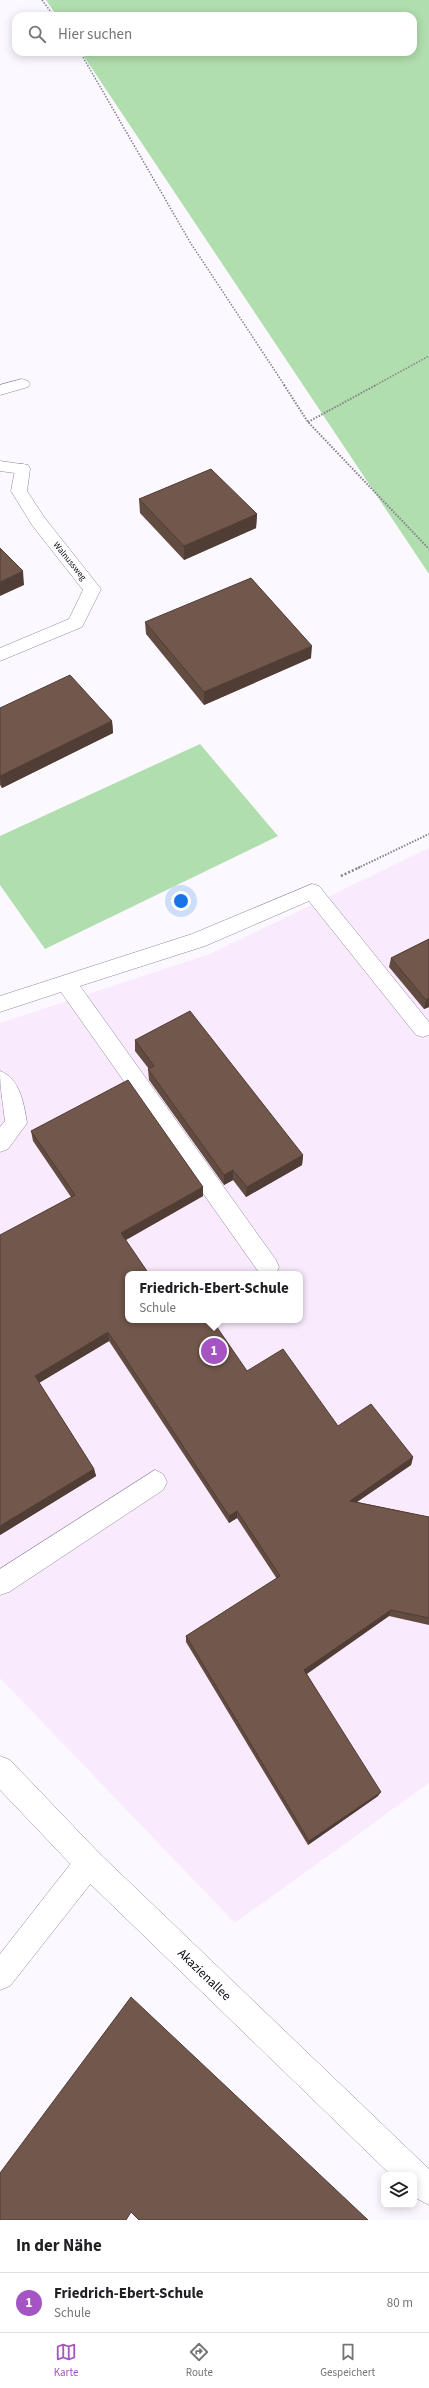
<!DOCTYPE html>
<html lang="de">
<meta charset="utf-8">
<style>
body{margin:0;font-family:"Source Sans 3",sans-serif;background:#f6f6f6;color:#202124}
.controls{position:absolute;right:12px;bottom:12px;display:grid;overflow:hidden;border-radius:8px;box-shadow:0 2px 10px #0003}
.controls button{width:36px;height:36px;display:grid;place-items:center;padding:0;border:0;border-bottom:1px solid #e0e0e0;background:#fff;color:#202124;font:20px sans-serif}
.you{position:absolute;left:181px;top:901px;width:14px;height:14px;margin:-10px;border:3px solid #fff;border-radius:50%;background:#1a73e8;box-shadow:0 0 0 6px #1a73e833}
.badge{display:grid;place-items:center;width:26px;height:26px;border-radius:50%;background:#a554c4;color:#fff;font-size:13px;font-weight:700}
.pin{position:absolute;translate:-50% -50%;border:2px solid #fff;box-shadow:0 1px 4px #0006}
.popup{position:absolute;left:125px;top:1271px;width:178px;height:52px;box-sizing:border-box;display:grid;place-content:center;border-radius:8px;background:#fff;filter:drop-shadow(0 1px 3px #0005);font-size:13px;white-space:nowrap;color:#757577}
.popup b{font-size:15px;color:#202124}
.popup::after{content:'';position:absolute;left:50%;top:100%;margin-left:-8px;border:8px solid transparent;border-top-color:#fff}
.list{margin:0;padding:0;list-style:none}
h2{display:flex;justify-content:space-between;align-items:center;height:52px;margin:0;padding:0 16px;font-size:17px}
h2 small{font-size:13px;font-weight:400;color:#757577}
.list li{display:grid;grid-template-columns:26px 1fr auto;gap:12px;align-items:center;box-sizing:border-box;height:60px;padding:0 16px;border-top:1px solid #e0e0e0}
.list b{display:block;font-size:15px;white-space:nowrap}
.list p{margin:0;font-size:13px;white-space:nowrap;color:#757577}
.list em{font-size:13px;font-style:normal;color:#757577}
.icon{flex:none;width:22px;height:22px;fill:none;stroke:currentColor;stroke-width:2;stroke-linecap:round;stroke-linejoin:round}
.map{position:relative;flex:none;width:429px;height:2220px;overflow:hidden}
.search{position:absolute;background:#fff;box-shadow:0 2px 10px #0003;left:12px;right:12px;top:12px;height:44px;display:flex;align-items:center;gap:10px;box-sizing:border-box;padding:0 14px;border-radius:12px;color:#757577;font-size:15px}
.sheet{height:112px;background:#fff}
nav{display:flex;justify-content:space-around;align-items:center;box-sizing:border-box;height:56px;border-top:1px solid #e0e0e0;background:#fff;font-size:11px;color:#757577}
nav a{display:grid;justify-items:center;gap:2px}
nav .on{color:#a554c4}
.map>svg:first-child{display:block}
.education{fill:#faeafd;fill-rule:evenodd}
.green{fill:#b1deae}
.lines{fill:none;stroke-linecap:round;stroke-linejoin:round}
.lane-casing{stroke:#8f87a1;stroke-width:1}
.street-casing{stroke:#8f87a1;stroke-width:1}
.path-far2{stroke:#848189;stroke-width:1.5;stroke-dasharray:1.5 1.5;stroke-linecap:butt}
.path-far1{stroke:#848189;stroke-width:2;stroke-dasharray:1.5 1.5;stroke-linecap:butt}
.path{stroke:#848189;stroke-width:2.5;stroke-dasharray:2 2;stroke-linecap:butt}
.lane{fill:#fff;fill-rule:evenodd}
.street{fill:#fff;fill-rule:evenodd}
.wall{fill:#624b41}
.shaded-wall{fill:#503d35}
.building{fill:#72574c;stroke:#503d35}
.labels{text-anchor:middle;stroke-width:4;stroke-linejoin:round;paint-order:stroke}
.far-street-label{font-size:9px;fill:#0c0913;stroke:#fff}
.near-street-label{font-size:13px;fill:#0c0913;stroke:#fff}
</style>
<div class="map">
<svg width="429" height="2220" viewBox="0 0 429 2220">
<rect width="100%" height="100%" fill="#fbf9ff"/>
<path class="education" d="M 429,848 L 429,1783 L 235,1923 L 0,1678 L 0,1023 L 210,954 ZM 128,1274 L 300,1274 L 300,1320 L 128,1320 Z"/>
<path class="green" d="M 46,0 L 429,0 L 429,574 L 81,52 L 413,52 L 413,16 L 57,16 Z
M 200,744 L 278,836 L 45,949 L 0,885 L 0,836 Z"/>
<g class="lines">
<defs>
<path id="lane" d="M 0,461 L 28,465 L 30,469 L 28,473 L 22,474 L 0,471 Z
M 312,884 L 319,886 L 429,1022 L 429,1035 L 423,1037 L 416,1035 L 309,901 L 205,946 L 80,986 L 276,1260 L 279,1267 L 276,1274 L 260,1274 L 61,992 L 0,1012 L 0,996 L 192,934 Z
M 0,1071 C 20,1078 24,1104 27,1123 L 8,1149 L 0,1152 L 0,1127 L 5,1121 C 3,1103 0,1089 0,1071 Z
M 155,1470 L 163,1474 L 167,1482 L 163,1490 L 9,1592 L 0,1595 L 0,1569 Z
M 89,1850 L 99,1853 L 102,1863 L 99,1873 L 10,1986 L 0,1990 L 0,1954 L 79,1853 Z"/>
<path id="street" d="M 22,379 L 28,381 L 30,384 L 28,387 L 0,395 L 0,385 Z
M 22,464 L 28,465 L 30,469 L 27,491 L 44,517 L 101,589 L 82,627 L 0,661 L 0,648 L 69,619 L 83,590 L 32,525 L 11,491 L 16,465 Z
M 0,1756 L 10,1760 L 99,1853 L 429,2169 L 429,2205 L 414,2197 L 414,2175 L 391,2175 L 79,1873 L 0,1790 Z"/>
</defs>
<use href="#lane" class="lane-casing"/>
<use href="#street" class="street-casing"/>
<path class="path-far2" d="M 42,0 L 54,16
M 80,52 L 190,242 L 285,386
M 374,386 L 429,356"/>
<path class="path-far1" d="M 284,385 L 308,422 L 429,549
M 308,422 L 376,385
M 358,868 L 429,834"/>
<path class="path" d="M 341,876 L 360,867"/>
<use href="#lane" class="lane"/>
<use href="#street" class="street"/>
</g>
<path class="wall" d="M 139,499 L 257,514 L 256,528 L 184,560 L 140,513 Z
M 145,622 L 311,658 L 204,705 L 146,634 Z
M 0,708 L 112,721 L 113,733 L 2,788 L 0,785 Z
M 429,939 L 429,1007 L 424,1009 L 389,967 L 391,958 Z
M 135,1040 L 303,1155 L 302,1165 L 246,1197 L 233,1180 L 224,1185 L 149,1080 L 148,1069 L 149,1069 L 135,1051 Z
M 31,1131 L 203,1187 L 203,1196 L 126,1240 L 128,1274 L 247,1371 L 338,1426 L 413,1457 L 411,1465 L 357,1502 L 429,1517 L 429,1625 L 389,1616 L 307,1674 L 378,1796 L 308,1845 L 186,1642 L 186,1636 L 277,1579 L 237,1518 L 229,1523 L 109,1341 L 39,1383 L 94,1469 L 96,1476 L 0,1535 L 71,1197 L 33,1141 Z"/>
<path class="shaded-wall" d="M 257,514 L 256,528 L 184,560 L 184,546 Z
M 23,571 L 24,585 L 0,596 L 0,582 Z
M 312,646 L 311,658 L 204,705 L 204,692 Z
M 112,721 L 113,733 L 2,788 L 0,776 Z
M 429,998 L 429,1007 L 424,1009 L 426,1000 Z
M 303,1155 L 302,1165 L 246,1197 L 247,1187 Z
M 233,1170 L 233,1180 L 224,1185 L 224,1175 Z
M 203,1187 L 203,1196 L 122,1242 L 121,1233 Z
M 108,1332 L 109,1341 L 37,1384 L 35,1376 Z
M 413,1457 L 411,1465 L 348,1508 L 350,1501 Z
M 94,1469 L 96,1476 L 0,1535 L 0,1526 Z
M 237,1511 L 237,1518 L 229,1523 L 229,1516 Z
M 391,1610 L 389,1616 L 303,1676 L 304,1670 Z
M 381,1792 L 378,1796 L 308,1845 L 309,1841 Z"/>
<path class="building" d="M 211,469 L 257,514 L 184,546 L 139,499 Z
M 0,548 L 23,571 L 0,582 Z
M 251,578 L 312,646 L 204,692 L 145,622 Z
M 70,675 L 112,721 L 0,776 L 0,708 Z
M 429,939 L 429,998 L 426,1000 L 391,958 Z
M 190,1011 L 303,1155 L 247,1187 L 233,1170 L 224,1175 L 148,1069 L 154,1066 L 135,1040 Z
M 128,1080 L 203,1187 L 121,1233 L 149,1274 L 128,1274 L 128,1320 L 212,1320 L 247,1371 L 283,1349 L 338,1426 L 371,1404 L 413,1457 L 350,1501 L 429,1517 L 429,1618 L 391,1610 L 304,1670 L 381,1792 L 309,1841 L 186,1636 L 280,1576 L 237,1511 L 229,1516 L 108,1332 L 35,1376 L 94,1469 L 0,1526 L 0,1235 L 75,1195 L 31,1131 Z
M 131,1997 L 368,2220 L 139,2220 L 131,2212 L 126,2220 L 0,2220 L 0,2173 Z"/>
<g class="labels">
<g class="far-street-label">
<text transform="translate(70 561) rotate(51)" y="3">Walnussweg</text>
</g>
<g class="near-street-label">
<text transform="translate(205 1974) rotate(44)" y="5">Akazienallee</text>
</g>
</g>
</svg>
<div class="controls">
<button><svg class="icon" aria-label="layers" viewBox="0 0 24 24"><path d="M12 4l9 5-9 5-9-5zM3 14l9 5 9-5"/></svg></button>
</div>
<div class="you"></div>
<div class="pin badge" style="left:214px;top:1351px">1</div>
<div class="popup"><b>Friedrich-Ebert-Schule</b>Schule</div>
<div class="search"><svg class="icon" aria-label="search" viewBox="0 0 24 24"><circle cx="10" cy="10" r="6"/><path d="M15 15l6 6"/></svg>Hier suchen</div>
</div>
<section class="sheet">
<h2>In der Nähe<small></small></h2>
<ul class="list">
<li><span class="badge">1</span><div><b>Friedrich-Ebert-Schule</b><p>Schule</p></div><em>80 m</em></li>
</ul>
</section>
<nav>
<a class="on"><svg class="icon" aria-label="map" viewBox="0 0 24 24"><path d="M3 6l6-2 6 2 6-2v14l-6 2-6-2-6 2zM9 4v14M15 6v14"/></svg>Karte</a>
<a><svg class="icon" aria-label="directions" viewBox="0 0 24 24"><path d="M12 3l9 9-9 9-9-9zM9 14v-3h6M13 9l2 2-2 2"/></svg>Route</a>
<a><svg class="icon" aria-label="saved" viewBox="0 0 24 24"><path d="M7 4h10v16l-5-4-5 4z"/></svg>Gespeichert</a>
</nav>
